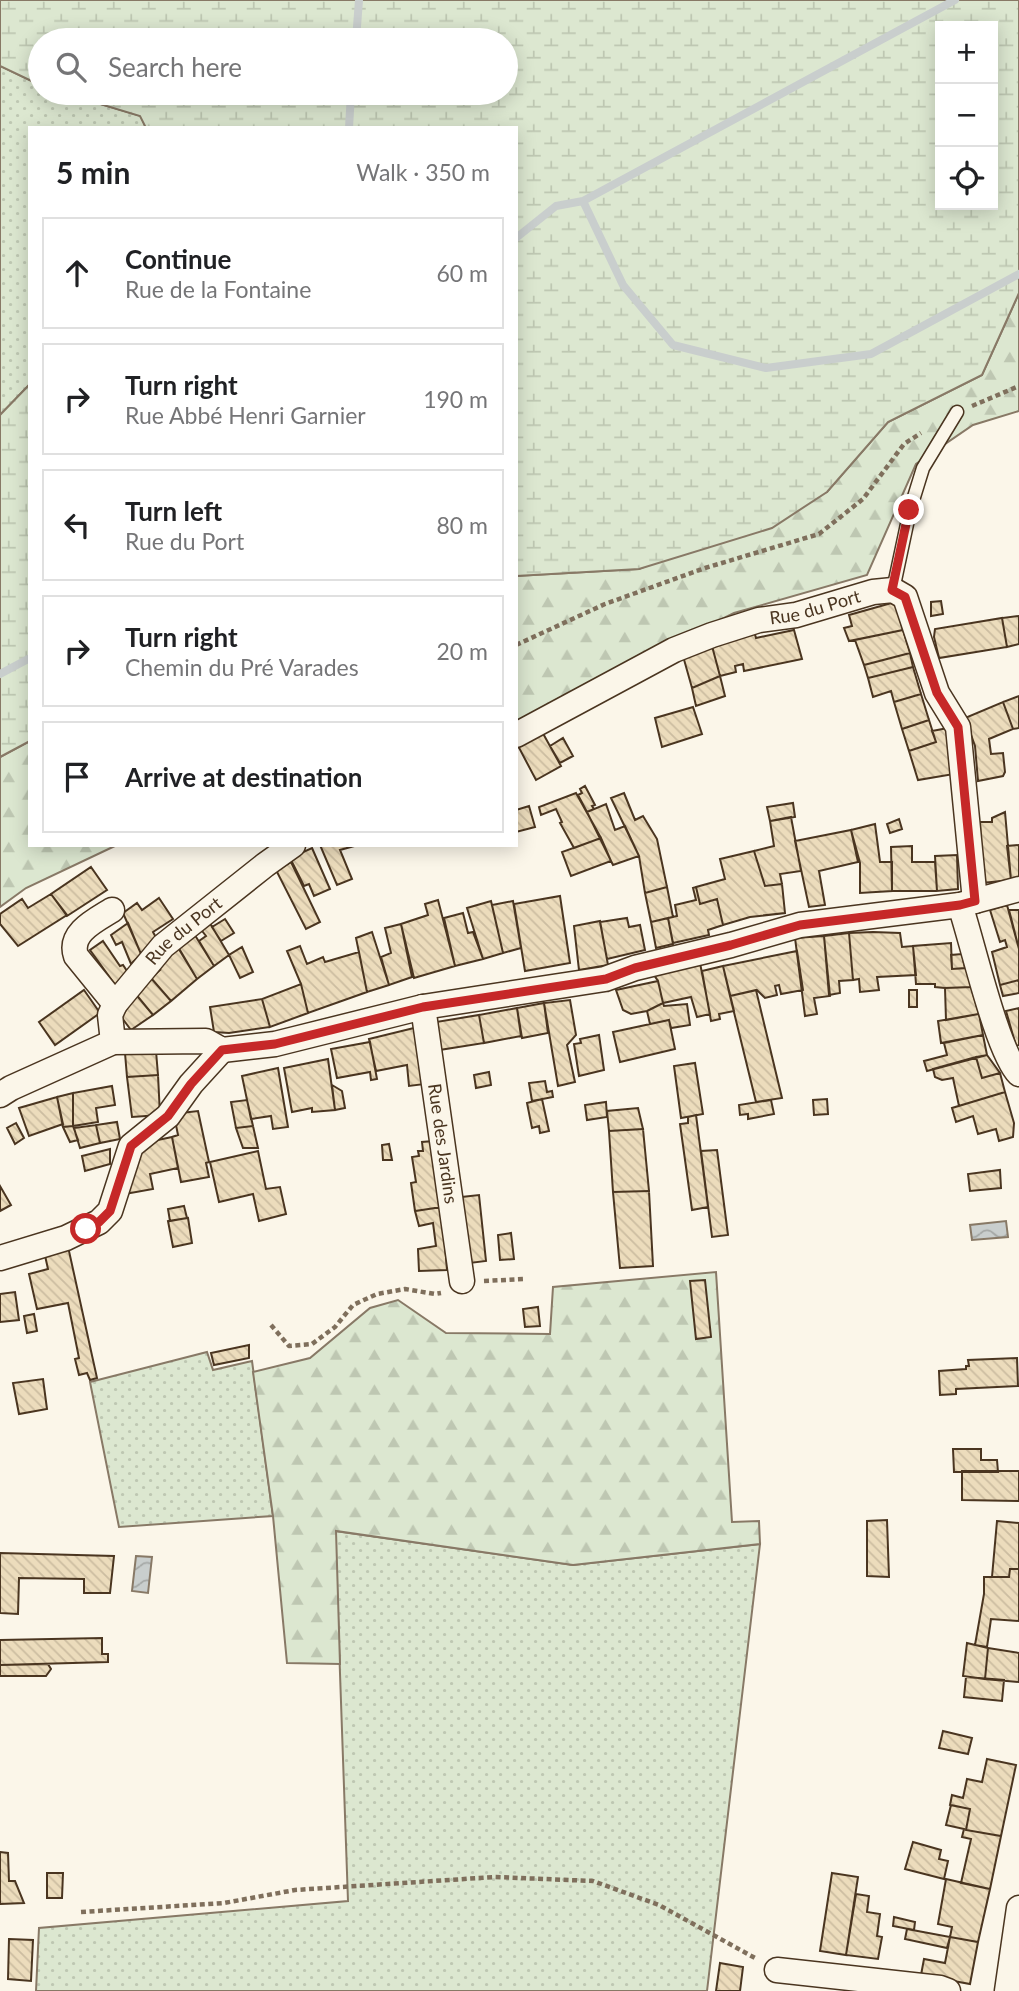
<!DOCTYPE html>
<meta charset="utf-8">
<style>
body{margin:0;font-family:Lato,sans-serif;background:#f2f2f2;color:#202124}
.controls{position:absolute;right:21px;top:21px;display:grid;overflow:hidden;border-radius:0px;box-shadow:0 4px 18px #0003}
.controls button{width:63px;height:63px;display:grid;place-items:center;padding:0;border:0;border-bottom:2px solid #e0e0e0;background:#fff;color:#202124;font:35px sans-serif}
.stop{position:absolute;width:21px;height:21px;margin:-16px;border:5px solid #c62828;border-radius:50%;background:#fff}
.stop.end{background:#c62828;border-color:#fff;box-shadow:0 2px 7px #0008}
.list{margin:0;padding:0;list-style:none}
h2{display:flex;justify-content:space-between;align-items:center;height:91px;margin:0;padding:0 28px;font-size:30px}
h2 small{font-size:23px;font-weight:400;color:#757577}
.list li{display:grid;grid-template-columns:46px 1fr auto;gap:21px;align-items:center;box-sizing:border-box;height:112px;margin:0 14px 14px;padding:0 14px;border:2px solid #e0e0e0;border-radius:0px}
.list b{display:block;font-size:26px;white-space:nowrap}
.list p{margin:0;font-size:23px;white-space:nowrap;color:#757577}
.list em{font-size:23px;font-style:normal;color:#757577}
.icon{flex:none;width:38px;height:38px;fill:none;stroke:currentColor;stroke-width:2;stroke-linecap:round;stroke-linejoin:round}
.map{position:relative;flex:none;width:1019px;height:1991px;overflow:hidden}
.search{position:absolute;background:#fff;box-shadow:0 4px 18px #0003;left:28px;top:28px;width:490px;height:77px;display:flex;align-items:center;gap:18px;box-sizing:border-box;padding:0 24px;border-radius:38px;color:#757577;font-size:26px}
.panel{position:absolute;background:#fff;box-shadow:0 4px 18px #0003;left:28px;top:126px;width:490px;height:721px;border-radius:0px}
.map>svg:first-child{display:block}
.grass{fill:url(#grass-dots);stroke:#887966;stroke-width:2}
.forest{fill:url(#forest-firs);stroke:#887966;stroke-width:2}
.wetland{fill:url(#wetland-marsh);stroke:#887966;stroke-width:2;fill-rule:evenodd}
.water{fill:url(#water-waves);stroke:#887966;stroke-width:2}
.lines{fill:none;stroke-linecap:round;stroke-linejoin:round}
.stream{stroke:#c9cecd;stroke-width:8}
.building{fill:url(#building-back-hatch);stroke:#4a3520;stroke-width:2}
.service-casing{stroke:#4a3520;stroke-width:15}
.minor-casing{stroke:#4a3520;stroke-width:27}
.path{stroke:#7f6f5c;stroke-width:4.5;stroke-dasharray:5 3.5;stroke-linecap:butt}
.service{stroke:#fbf6e9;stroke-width:12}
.minor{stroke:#fbf6e9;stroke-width:24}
.route{stroke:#c62828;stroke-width:9}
.labels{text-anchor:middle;stroke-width:5;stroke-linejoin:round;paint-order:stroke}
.street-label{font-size:18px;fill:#4a3520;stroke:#fbf6e9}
</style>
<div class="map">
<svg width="1019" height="1991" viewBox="0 0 1019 1991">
<defs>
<pattern id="grass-dots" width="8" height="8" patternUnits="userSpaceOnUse" patternTransform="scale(1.75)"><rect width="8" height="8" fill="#dce7d0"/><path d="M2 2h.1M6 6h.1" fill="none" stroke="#bec7b2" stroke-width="1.8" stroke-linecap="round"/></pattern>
<pattern id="forest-firs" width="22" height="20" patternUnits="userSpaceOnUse" patternTransform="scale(1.75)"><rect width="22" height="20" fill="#dce7d0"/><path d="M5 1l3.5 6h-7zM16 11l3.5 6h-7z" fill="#bec7b2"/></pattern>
<pattern id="wetland-marsh" width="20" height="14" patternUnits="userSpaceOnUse" patternTransform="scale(1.75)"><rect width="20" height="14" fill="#dce7d0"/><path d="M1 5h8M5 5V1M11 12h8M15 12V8" fill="none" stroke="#bec7b2"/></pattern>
<pattern id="water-waves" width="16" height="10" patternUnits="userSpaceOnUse" patternTransform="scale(1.75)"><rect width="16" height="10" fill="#c9cecd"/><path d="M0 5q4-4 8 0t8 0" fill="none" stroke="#a5a8a6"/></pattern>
<pattern id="building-back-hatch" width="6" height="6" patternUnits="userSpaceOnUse" patternTransform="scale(1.75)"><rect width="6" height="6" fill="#ecdcbc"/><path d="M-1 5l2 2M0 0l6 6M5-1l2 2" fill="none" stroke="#ccbda1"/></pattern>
</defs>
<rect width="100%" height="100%" fill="#fbf6e9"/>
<path class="grass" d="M 0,66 L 40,85 L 40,93 L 64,93 L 141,116 L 146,128 L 30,128 L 30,384 L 0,415 Z
M 207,1352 L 213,1370 L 252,1361 L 273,1516 L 119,1527 L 90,1382 Z
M 335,1531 L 573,1565 L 760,1544 L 707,1991 L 36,1991 L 39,1928 L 348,1901 Z"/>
<path class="forest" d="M 1019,293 L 1019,411 L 973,425 L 916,464 L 867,575 L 734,613 L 516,722 L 516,576 L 639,569 L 827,492 L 888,422 L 982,375 Z
M 30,741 L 30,845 L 117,845 L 26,888 L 0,907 L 0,757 Z
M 716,1272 L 732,1522 L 759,1521 L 760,1544 L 573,1565 L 336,1531 L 340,1664 L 287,1663 L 273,1516 L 253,1372 L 310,1358 L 370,1308 L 398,1300 L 446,1333 L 550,1334 L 553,1287 Z"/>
<path class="wetland" d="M 0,0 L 1019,0 L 1019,293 L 982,375 L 888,422 L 827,492 L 772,528 L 639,569 L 516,576 L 516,128 L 146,128 L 140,116 L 64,93 L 506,93 L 506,40 L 40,40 L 40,85 L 0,66 ZM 940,26 L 993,26 L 993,205 L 940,205 Z
M 30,384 L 30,741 L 0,757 L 0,415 Z"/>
<path class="water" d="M 1006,1221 L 1008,1237 L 972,1240 L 970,1225 Z
M 136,1556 L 152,1557 L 148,1593 L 132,1591 Z"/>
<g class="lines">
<path class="stream" d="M 356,40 L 359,0
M 349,128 L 351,93
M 583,201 L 955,0
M 516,238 L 556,206 L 583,201 L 623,285 L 673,345 L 766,368 L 871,354 L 1019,274
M 0,674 L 30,658"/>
</g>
<path class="building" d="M 941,601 L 943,614 L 931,616 L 931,602 Z
M 895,602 L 903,630 L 849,641 L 844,628 L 852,626 L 849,615 Z
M 1019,616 L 1019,644 L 1007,647 L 1002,618 Z
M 1002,618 L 1007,647 L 939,658 L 934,637 L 935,629 Z
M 794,630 L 802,659 L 744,671 L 743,664 L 735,666 L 736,672 L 720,676 L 712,646 L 754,631 L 756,638 Z
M 903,630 L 910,653 L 864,665 L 855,640 Z
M 712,646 L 720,676 L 692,688 L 683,656 Z
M 910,653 L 913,667 L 868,678 L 864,665 Z
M 913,667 L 921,694 L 894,702 L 891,691 L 873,697 L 868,678 Z
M 720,676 L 725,696 L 696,706 L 692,688 Z
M 921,694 L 929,720 L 902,729 L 894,702 Z
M 1019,696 L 1019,728 L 1013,729 L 1003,702 Z
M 1003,702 L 1013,729 L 989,739 L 991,754 L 1003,753 L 1005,772 L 1003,776 L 978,781 L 975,746 L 965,718 Z
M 693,707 L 702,734 L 662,747 L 655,718 Z
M 929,720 L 936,742 L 909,751 L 902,729 Z
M 540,728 L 561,766 L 536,780 L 516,742 Z
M 948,728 L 954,774 L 918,780 L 909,751 L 936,742 L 932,731 Z
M 563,738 L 573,756 L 560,763 L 550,746 Z
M 585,786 L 595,805 L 592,806 L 594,809 L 587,812 L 578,795 L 582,793 L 580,789 Z
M 576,793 L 601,838 L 574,848 L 560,823 L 562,822 L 556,809 L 541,815 L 539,807 Z
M 624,793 L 635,820 L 643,816 L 657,839 L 667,887 L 645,893 L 639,856 L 611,798 Z
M 793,803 L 795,817 L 770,821 L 767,807 Z
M 606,804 L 615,830 L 625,826 L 639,856 L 613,865 L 587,812 Z
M 529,806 L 535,827 L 516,832 L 516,810 Z
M 1005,812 L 1011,880 L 982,883 L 980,822 L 992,822 L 992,818 Z
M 791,817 L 801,871 L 780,874 L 782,884 L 765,886 L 754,851 L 774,846 L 770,821 Z
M 899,819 L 902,829 L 890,833 L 887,824 Z
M 875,824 L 880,862 L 892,862 L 892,891 L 860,893 L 860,863 L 851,830 Z
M 851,830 L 858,862 L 819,871 L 825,905 L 809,907 L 795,841 Z
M 601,838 L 611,861 L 571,876 L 562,852 Z
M 320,845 L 358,845 L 340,850 L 352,879 L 337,885 Z
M 1019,845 L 1019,878 L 1011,880 L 1007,846 Z
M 912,846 L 912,862 L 935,862 L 937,891 L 892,891 L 891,847 Z
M 312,848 L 330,889 L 314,896 L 309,884 L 304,886 L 290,858 Z
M 754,851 L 765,886 L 782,884 L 785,913 L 750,917 L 723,925 L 717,899 L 700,904 L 696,887 L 725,879 L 720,859 Z
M 957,855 L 958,889 L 937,891 L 935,856 Z
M 291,862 L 320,922 L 306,929 L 276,870 Z
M 91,867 L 107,890 L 67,916 L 51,894 Z
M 667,887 L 673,917 L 651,922 L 645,893 Z
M 696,887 L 700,904 L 717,899 L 723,925 L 708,930 L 709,935 L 673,943 L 668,918 L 677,916 L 675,905 L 696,900 L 693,888 Z
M 51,894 L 67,915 L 18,946 L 0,924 L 0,914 L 22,899 L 28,908 Z
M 560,896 L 570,963 L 525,971 L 514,904 Z
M 159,898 L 173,919 L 153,932 L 158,941 L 141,954 L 123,913 L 137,903 L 142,910 Z
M 438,900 L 455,966 L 414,978 L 401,924 L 428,915 L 425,904 Z
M 491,901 L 503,953 L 483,959 L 467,908 Z
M 513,901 L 521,948 L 503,953 L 492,905 Z
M 1007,905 L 1019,949 L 1019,980 L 1000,985 L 992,952 L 1007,947 L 1005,940 L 1000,942 L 990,910 Z
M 1009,910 L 1019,910 L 1019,949 Z
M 463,913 L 468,933 L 473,932 L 483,959 L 455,966 L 444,918 Z
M 627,918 L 629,927 L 640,925 L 645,950 L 607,959 L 600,922 Z
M 668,918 L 673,944 L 656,948 L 651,922 Z
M 225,919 L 234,933 L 221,941 L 212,927 Z
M 208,920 L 229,955 L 214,966 L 199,941 L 206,936 L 199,927 Z
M 600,921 L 608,965 L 579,970 L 574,926 Z
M 128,923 L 141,954 L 131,964 L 122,942 L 116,945 L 111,935 Z
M 401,924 L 412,977 L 389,985 L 381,957 L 391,953 L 385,928 Z
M 193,932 L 214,966 L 197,979 L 177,945 Z
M 372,932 L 389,985 L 367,992 L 356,938 Z
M 873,932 L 900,933 L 902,947 L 913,946 L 916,975 L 877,977 L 879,990 L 860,992 L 859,979 L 853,980 L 849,933 Z
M 849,933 L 853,980 L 839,981 L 840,993 L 829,995 L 824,936 Z
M 824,936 L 830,996 L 814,998 L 817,1014 L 805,1016 L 795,938 Z
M 103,941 L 120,966 L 123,965 L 127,971 L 116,986 L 90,950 Z
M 951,943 L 952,969 L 969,968 L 971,987 L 945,988 L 935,987 L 935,984 L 916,984 L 913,946 Z
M 177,946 L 197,979 L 171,1001 L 151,978 L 160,970 L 156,968 Z
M 300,946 L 307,964 L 323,957 L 325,962 L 359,952 L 367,992 L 308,1013 L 301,984 L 287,951 Z
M 242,947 L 253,972 L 240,978 L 229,955 Z
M 797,951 L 803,990 L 781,994 L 779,985 L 775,986 L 777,995 L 765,998 L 757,990 L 730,996 L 723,966 Z
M 962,954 L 965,968 L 952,969 L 951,955 Z
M 700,963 L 710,1014 L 697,1017 L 691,997 L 663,1003 L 658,981 L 654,975 Z
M 723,966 L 734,1011 L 719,1014 L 720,1019 L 711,1021 L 702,971 Z
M 151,978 L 171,1001 L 153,1015 L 134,992 Z
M 1019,980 L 1019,993 L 1003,996 L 1000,985 Z
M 658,981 L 663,1003 L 647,1011 L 631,1014 L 623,1010 L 616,990 Z
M 301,984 L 308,1013 L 270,1027 L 262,999 Z
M 971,987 L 979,1014 L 946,1020 L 945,988 Z
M 84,990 L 100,1013 L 55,1045 L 39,1022 Z
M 756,990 L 782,1098 L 756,1102 L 730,996 Z
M 909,990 L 917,990 L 917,1007 L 909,1007 Z
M 134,992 L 153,1015 L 131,1030 L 119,1014 Z
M 262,999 L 270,1027 L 229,1033 L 214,1032 L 210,1007 Z
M 570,1000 L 576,1035 L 567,1045 L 575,1082 L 558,1086 L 544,1003 Z
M 544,1003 L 548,1033 L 522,1038 L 517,1008 Z
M 663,1003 L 664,1006 L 687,1004 L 690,1025 L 671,1028 L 669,1020 L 650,1024 L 647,1011 Z
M 517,1008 L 521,1036 L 484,1043 L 479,1015 Z
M 1019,1008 L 1019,1045 L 1016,1046 L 1006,1011 Z
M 979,1014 L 983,1035 L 941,1043 L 938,1021 Z
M 479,1015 L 484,1043 L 433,1051 L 430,1023 Z
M 669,1020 L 675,1049 L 620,1062 L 613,1032 Z
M 418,1027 L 425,1084 L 409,1086 L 407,1065 L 376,1071 L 369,1039 Z
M 599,1035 L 604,1070 L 579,1076 L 574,1044 L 581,1043 L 580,1039 Z
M 983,1035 L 987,1055 L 927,1071 L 924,1061 L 947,1055 L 944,1043 Z
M 370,1042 L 377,1079 L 371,1080 L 370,1072 L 337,1078 L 331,1049 Z
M 156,1051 L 158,1075 L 127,1077 L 125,1053 Z
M 987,1055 L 1000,1073 L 982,1078 L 976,1057 Z
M 976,1057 L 982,1078 L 1000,1073 L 1005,1092 L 959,1106 L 953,1078 L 942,1080 L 935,1077 L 933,1069 Z
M 328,1059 L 335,1110 L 312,1112 L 312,1108 L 292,1112 L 284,1068 Z
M 695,1063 L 703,1114 L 681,1118 L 674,1066 Z
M 278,1068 L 288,1127 L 273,1129 L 271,1116 L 251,1119 L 242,1076 Z
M 489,1072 L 491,1085 L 476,1088 L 474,1075 Z
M 158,1075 L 160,1115 L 132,1117 L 127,1077 Z
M 545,1081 L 547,1092 L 552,1091 L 553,1097 L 532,1101 L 529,1083 Z
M 332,1085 L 342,1091 L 345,1108 L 335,1110 Z
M 112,1086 L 115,1105 L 96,1108 L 98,1122 L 73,1126 L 73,1093 Z
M 1005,1092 L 1014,1123 L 1013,1137 L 999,1141 L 996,1129 L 978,1134 L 973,1116 L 956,1122 L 952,1108 Z
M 73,1093 L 73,1126 L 63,1127 L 57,1097 Z
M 57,1097 L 63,1124 L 29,1136 L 19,1108 Z
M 542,1099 L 549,1131 L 540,1133 L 539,1126 L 532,1128 L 527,1103 Z
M 827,1099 L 828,1114 L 814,1115 L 813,1100 Z
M 247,1100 L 253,1126 L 236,1128 L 231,1102 Z
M 771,1100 L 774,1114 L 748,1119 L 748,1114 L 740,1115 L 739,1105 Z
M 606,1102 L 607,1117 L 587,1120 L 585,1105 Z
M 638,1108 L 643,1129 L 609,1131 L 607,1111 Z
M 198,1111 L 209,1162 L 206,1163 L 209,1177 L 181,1182 L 172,1137 L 178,1135 L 175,1120 L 181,1113 Z
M 696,1115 L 708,1207 L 692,1210 L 680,1124 L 688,1123 L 688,1117 Z
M 117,1122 L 120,1139 L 100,1143 L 96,1125 Z
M 16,1123 L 24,1138 L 15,1144 L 7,1128 Z
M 96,1125 L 100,1143 L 80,1148 L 74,1128 Z
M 73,1126 L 78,1140 L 70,1142 L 63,1127 Z
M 253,1126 L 258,1148 L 243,1148 L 236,1128 Z
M 643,1129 L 649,1191 L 613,1192 L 609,1131 Z
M 172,1137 L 178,1168 L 150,1174 L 153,1189 L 125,1194 L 139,1144 Z
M 433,1141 L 442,1207 L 415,1211 L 411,1183 L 416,1182 L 412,1157 L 419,1156 L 418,1151 L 423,1151 L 422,1142 Z
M 389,1144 L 392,1160 L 383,1160 L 382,1145 Z
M 110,1149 L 110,1164 L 85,1171 L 82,1156 Z
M 717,1150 L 728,1235 L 712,1237 L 701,1151 Z
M 258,1151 L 266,1189 L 280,1187 L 286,1214 L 259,1221 L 253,1194 L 219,1202 L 210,1162 Z
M 1000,1170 L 1001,1188 L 970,1191 L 968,1174 Z
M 0,1186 L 11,1205 L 0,1211 Z
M 649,1191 L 653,1266 L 620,1268 L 613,1192 Z
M 479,1195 L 486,1261 L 462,1264 L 453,1198 Z
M 184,1206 L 187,1218 L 170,1221 L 168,1209 Z
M 442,1207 L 447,1270 L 419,1271 L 418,1249 L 436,1246 L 433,1223 L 419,1226 L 415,1211 Z
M 188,1218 L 192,1243 L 173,1247 L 168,1221 Z
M 511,1233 L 514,1259 L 500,1260 L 498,1235 Z
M 67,1242 L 97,1378 L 90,1380 L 87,1373 L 79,1375 L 75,1359 L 79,1358 L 68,1303 L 37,1309 L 29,1274 L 48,1269 L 44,1251 Z
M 705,1280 L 711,1337 L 696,1339 L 690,1281 Z
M 15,1292 L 19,1320 L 0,1322 L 0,1294 Z
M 538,1307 L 540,1326 L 525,1327 L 523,1309 Z
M 34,1314 L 37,1331 L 27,1333 L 24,1316 Z
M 249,1345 L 249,1358 L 214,1365 L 211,1353 Z
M 1017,1358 L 1018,1386 L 956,1389 L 956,1394 L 940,1395 L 939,1371 L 966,1369 L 966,1366 L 969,1366 L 968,1360 Z
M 43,1379 L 47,1409 L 19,1414 L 13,1383 Z
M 953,1449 L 981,1449 L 981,1460 L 997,1460 L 998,1472 L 954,1472 Z
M 962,1471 L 1019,1471 L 1019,1501 L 962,1500 Z
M 887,1520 L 889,1577 L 867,1576 L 867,1521 Z
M 997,1521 L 1019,1523 L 1019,1569 L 1010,1569 L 1009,1577 L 992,1577 Z
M 0,1553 L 114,1556 L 110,1593 L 84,1593 L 84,1579 L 19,1578 L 18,1614 L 0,1613 Z
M 1010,1569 L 1019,1569 L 1019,1621 L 991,1619 L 987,1647 L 975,1645 L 984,1594 L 984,1577 L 1009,1577 Z
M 102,1638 L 102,1654 L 108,1654 L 108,1662 L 0,1665 L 0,1640 Z
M 967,1643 L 988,1648 L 985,1679 L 963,1676 Z
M 988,1648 L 1019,1653 L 1019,1682 L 985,1679 Z
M 48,1664 L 51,1669 L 46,1676 L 0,1676 L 0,1665 Z
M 966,1677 L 1004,1680 L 1002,1701 L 964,1697 Z
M 943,1731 L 972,1738 L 968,1754 L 939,1748 Z
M 987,1759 L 1016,1765 L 1001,1836 L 966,1830 L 970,1809 L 950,1805 L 952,1795 L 963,1798 L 967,1779 L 982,1782 Z
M 951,1805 L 970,1809 L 966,1830 L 1001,1836 L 990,1889 L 961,1883 L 971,1839 L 962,1837 L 964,1829 L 946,1825 Z
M 913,1842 L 941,1850 L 939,1859 L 948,1861 L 944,1879 L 905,1869 Z
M 0,1852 L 8,1853 L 9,1881 L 15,1881 L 24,1903 L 0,1904 Z
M 47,1873 L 63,1873 L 62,1898 L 47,1898 Z
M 832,1873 L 858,1877 L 846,1955 L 820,1951 Z
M 946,1879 L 990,1889 L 978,1942 L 950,1937 L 952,1927 L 938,1924 Z
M 856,1894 L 869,1896 L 867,1912 L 880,1914 L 877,1936 L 882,1937 L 878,1959 L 846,1955 Z
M 894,1917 L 915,1922 L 914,1930 L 893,1926 Z
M 907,1929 L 950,1937 L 947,1948 L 905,1939 Z
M 950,1937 L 978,1942 L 970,1984 L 921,1975 L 924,1959 L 945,1963 Z
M 9,1939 L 33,1940 L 31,1981 L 8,1979 Z
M 720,1963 L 743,1967 L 740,1991 L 716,1991 Z"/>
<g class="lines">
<defs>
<path id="service" d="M 893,590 L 910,510 L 923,468 L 957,412"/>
<g id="minor">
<path id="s1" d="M 516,735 L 674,650 L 712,635 L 759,620 L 796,615 L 873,592 L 893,590 L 905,597 L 937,693 L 958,727 L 975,901"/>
<path d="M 960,905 C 972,940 997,1052 1019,1074"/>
<path d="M 112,910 C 96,920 68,933 76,956 L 115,1004"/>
<path id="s2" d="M 423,1007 L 462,1281"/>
<path id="s3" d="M 113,1042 L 110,1015 L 115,1004 L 163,946 L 265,865 L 293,845"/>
<path d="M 0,1095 L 11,1088 L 113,1042 L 206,1041 L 222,1050 L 275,1044 L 423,1007 L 605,979 L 635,968 L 731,945 L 800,925 L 960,905 L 1019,889"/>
<path d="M 0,1258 L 66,1238 L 99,1222 L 110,1211 L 131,1146 L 168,1116 L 191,1084 L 222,1050"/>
<path d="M 777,1970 L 940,1988 L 948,1991"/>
<path d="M 1007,1991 L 1019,1908"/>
</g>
</defs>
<use href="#service" class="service-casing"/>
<use href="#minor" class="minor-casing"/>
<path class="path" d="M 972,406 L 1019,386
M 516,645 L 605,604 L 705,568 L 819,534 L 863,499 L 904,444 L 921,433
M 484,1281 L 524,1279
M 271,1325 L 289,1346 L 312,1344 L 335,1327 L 353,1305 L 377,1294 L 405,1289 L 435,1294 L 441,1293
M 81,1912 L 224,1903 L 295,1890 L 495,1877 L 593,1881 L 659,1905 L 755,1958"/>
<use href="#service" class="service"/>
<use href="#minor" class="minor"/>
</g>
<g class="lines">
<path class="route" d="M 86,1229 L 99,1222 L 110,1211 L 131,1146 L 168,1116 L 191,1084 L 222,1050 L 275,1044 L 423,1007 L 606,979 L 635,968 L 731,945 L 800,925 L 960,905 L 975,901 L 958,727 L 937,693 L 905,597 L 892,590 L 909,510"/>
</g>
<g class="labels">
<g class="street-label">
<text dy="6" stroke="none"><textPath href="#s1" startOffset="327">Rue du Port</textPath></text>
<text dy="6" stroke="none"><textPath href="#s3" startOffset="140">Rue du Port</textPath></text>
<text dy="6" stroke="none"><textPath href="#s2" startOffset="138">Rue des Jardins</textPath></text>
</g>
</g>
</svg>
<div class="controls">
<button>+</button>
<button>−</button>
<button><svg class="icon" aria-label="locate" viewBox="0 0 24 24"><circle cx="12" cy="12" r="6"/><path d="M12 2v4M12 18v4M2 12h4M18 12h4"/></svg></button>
</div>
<div class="stop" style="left:86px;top:1229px"></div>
<div class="stop end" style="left:909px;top:510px"></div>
<div class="search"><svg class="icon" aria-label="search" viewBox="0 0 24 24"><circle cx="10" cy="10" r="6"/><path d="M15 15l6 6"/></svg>Search here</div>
<section class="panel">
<h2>5 min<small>Walk · 350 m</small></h2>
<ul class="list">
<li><svg class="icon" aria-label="ahead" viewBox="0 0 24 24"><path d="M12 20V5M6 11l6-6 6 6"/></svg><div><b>Continue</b><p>Rue de la Fontaine</p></div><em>60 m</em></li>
<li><svg class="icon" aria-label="right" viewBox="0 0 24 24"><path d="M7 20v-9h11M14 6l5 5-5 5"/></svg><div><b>Turn right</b><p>Rue Abbé Henri Garnier</p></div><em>190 m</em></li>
<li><svg class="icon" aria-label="left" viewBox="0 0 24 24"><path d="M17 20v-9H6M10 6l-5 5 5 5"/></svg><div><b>Turn left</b><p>Rue du Port</p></div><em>80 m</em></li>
<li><svg class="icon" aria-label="right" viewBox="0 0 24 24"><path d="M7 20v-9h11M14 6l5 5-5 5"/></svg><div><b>Turn right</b><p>Chemin du Pré Varades</p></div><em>20 m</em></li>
<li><svg class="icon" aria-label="arrive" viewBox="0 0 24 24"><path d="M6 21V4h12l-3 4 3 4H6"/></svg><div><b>Arrive at destination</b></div></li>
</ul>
</section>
</div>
